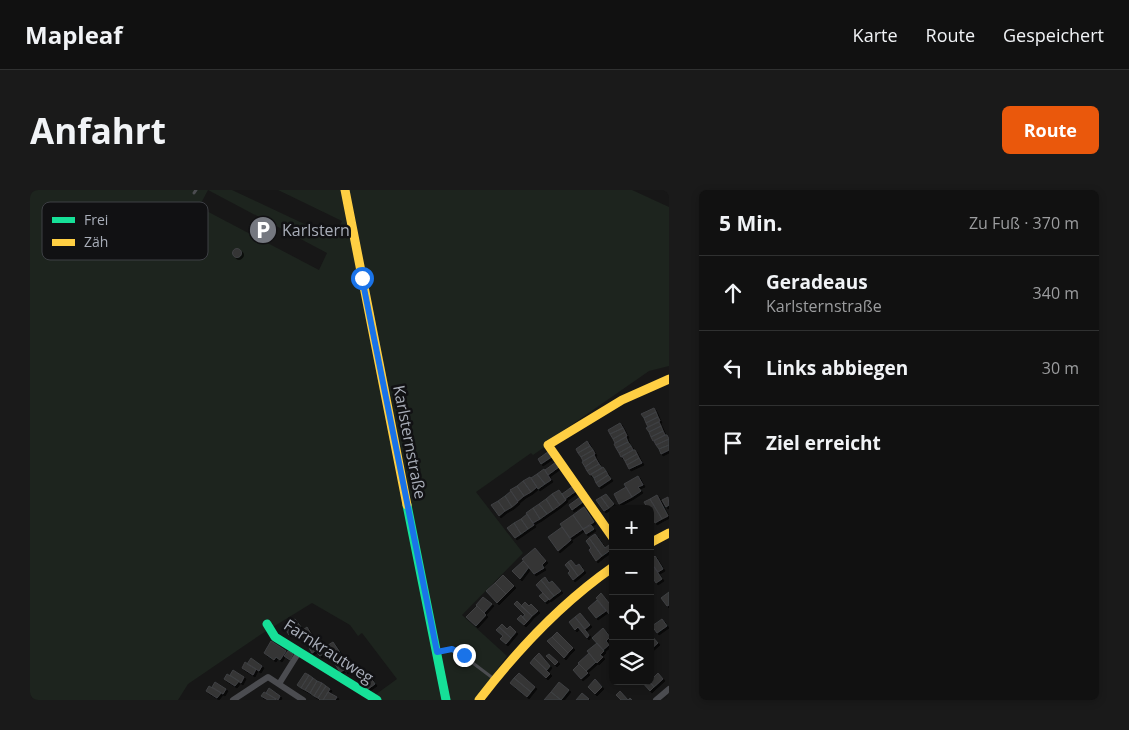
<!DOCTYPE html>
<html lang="de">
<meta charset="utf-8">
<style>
body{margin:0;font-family:"Open Sans",sans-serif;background:#1a1a1a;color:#f1f3f6}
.controls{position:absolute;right:15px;bottom:15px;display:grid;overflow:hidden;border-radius:8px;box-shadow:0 2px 8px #0003}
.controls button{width:45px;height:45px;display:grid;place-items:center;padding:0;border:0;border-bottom:1px solid #303131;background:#111;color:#f1f3f6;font:25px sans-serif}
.stop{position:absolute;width:15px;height:15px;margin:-11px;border:4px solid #1a73e8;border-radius:50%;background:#fff}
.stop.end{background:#1a73e8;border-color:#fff;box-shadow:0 1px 5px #0008}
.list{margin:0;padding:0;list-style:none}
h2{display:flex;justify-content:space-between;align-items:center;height:65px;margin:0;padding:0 20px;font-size:21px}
h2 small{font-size:16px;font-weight:400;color:#9c9d9f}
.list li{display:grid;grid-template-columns:32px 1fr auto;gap:15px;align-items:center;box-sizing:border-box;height:75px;padding:0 20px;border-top:1px solid #303131}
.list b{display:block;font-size:19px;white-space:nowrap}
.list p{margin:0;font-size:16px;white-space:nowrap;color:#9c9d9f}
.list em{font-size:16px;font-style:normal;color:#9c9d9f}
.icon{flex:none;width:28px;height:28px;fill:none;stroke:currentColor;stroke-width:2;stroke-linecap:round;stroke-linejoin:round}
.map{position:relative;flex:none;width:639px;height:510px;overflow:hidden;border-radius:8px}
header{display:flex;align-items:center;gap:30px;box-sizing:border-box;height:70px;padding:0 25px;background:#111;border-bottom:1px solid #303131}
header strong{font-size:24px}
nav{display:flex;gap:28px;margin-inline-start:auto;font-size:18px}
.intro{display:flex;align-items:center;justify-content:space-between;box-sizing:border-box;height:120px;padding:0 30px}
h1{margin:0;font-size:35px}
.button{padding:12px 22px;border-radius:8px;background:#ea580c;color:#fff;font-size:18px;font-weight:700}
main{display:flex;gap:30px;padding:0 30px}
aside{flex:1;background:#111;border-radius:8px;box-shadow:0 2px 8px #0003}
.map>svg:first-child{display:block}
.green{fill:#1d241e;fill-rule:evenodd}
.building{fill:#353536;stroke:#3f4043;filter:url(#shadow)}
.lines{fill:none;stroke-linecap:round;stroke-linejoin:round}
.lane{stroke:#4b4c50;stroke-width:3}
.street{stroke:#4b4c50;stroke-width:6}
.fast{stroke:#16e098;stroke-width:9}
.slow{stroke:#ffcf43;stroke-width:9}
.route{stroke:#1a73e8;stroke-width:6}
.labels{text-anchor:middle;stroke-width:5;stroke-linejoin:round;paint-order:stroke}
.poi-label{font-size:16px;fill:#a8adb8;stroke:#111113;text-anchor:start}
.street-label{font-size:16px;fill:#a8adb8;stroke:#111113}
.key{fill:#111113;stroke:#3e4045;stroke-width:1}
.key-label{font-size:14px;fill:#a8adb8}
</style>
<header>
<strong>Mapleaf</strong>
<nav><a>Karte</a><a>Route</a><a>Gespeichert</a></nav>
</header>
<div class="intro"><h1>Anfahrt</h1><a class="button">Route</a></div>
<main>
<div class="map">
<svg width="639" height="510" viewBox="0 0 639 510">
<defs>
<filter id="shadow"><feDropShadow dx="2" dy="2" stdDeviation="0" flood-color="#0009"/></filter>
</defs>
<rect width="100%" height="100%" fill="#171717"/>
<path class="green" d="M 0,0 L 202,0 L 304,48 L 312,31 L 248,0 L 602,0 L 639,17 L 639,176 L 619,181 L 514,254 L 516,256 L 503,265 L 501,263 L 446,302 L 493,363 L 432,425 L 477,466 L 445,510 L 352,510 L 345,505 L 367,489 L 332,443 L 328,446 L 320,435 L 282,413 L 230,445 L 158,494 L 148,510 L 0,510 ZM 178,0 L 297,63 L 289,80 L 169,17 Z"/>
<path class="building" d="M202.5 63a4.5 4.5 0 1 1 9 0a4.5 4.5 0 1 1-9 0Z
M 624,218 L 626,222 L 614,228 L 611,224 Z
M 626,222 L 628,227 L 616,233 L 614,228 Z
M 628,227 L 630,231 L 618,237 L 616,233 Z
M 629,232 L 631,236 L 619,242 L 616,238 Z
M 590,233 L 593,238 L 580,244 L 578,240 Z
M 631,236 L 633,241 L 621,247 L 619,242 Z
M 593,238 L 595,242 L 583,249 L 580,244 Z
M 633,241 L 635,245 L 623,251 L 621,247 Z
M 595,242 L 597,246 L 585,253 L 583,249 Z
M 635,245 L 637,245 L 639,249 L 626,255 L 624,251 Z
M 596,247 L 598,252 L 586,258 L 584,254 Z
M 639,249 L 639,255 L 629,259 L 626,255 Z
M 557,251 L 560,256 L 548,263 L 546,259 Z
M 598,252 L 601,256 L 589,263 L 586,258 Z
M 639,255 L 639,260 L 631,264 L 629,259 Z
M 560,256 L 563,260 L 551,267 L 548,263 Z
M 601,256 L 603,260 L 591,267 L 589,263 Z
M 563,260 L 565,264 L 553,271 L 551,267 Z
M 603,260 L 605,260 L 607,264 L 595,271 L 592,266 Z
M 519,261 L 523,266 L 511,274 L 508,269 Z
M 607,264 L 609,268 L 597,275 L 595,271 Z
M 564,265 L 566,269 L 555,277 L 552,272 Z
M 609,268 L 612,273 L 599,279 L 597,275 Z
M 566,269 L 569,274 L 557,281 L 555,277 Z
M 526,272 L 529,277 L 518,285 L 515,280 Z
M 569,274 L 572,278 L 560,285 L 557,281 Z
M 573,277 L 576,281 L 564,288 L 561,284 Z
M 514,279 L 521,290 L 515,294 L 507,284 Z
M 576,281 L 578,285 L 566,293 L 564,288 Z
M 507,284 L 515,294 L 508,299 L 501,288 Z
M 578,285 L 581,289 L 569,297 L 566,293 Z
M 608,286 L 613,295 L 608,297 L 611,301 L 602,307 L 594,294 Z
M 500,287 L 507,297 L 501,302 L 493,291 Z
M 493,291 L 501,302 L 494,306 L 487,296 Z
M 487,296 L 494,306 L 488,311 L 480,300 Z
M 543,296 L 546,301 L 535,309 L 532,304 Z
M 596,297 L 602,307 L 589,314 L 584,304 Z
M 529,300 L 536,310 L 530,315 L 522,304 Z
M 481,301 L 488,312 L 482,317 L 475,306 Z
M 522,304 L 530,315 L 523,320 L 516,309 Z
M 576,304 L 584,314 L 579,318 L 571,307 Z
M 627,305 L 638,326 L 632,329 L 620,309 Z
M 475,306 L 482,317 L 475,321 L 468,311 Z
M 550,307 L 553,312 L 542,320 L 539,315 Z
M 571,307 L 579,318 L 574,321 L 566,310 Z
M 638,307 L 639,315 L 636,317 L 632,310 Z
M 516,309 L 523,320 L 517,324 L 509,314 Z
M 620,309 L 632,329 L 625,333 L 620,323 L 620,319 L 618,319 L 614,312 Z
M 468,311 L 475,321 L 469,326 L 461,315 Z
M 509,314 L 517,324 L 510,329 L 503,318 Z
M 554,317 L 564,332 L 553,339 L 543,325 Z
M 503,318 L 510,329 L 503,333 L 496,323 Z
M 497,324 L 504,335 L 498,339 L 491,329 Z
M 543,325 L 553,339 L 540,348 L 530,334 Z
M 491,329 L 498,339 L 491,344 L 484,333 Z
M 484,333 L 491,344 L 485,348 L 477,338 Z
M 561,335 L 564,339 L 556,344 L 553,339 Z
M 532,337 L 541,350 L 528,361 L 518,347 Z
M 565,344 L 575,358 L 579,355 L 582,359 L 572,366 L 559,348 Z
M 559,348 L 572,366 L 566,371 L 559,360 L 561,358 L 556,351 Z
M 505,358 L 516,371 L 512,375 L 514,378 L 504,384 L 492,369 Z
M 625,366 L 633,379 L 628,382 L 620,371 Z
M 541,370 L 546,376 L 549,374 L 554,381 L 548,386 L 538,372 Z
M 493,371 L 499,377 L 490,389 L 482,381 Z
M 620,371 L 632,389 L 626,393 L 620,384 Z
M 538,372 L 548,386 L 543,390 L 538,383 L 540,381 L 535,375 Z
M 473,385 L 484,396 L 476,404 L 465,393 Z
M 515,387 L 519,393 L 522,391 L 531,401 L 524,406 L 511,390 Z
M 511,390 L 524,406 L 519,410 L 506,395 Z
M 465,393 L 476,404 L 467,413 L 456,401 Z
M 639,402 L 639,415 L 637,416 L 631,408 Z
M 513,403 L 519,409 L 515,412 L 509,406 Z
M 571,403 L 583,418 L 583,423 L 580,425 L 566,408 Z
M 453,407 L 462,414 L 454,423 L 446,415 Z
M 567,410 L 576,421 L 566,428 L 558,418 Z
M 487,411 L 502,426 L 497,432 L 492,427 L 495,425 L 484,414 Z
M 495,412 L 499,416 L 501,414 L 508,421 L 502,426 L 491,416 Z
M 447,416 L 456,425 L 446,436 L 436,427 Z
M 550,423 L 560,435 L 555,439 L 545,427 Z
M 491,425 L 497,432 L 494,435 L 487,429 Z
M 545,427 L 559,445 L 557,448 L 548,437 L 545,440 L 539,432 Z
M 265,429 L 271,437 L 259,445 L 254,437 Z
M 632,429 L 637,436 L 627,443 L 622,436 Z
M 472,434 L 477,439 L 480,436 L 486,442 L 481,448 L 469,437 Z
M 277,437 L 281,444 L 274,449 L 270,442 Z
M 469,437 L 481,448 L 476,454 L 470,449 L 473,446 L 466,440 Z
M 573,438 L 580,447 L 576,451 L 579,455 L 573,460 L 562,448 Z
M 527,442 L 543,458 L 538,463 L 522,447 Z
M 281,444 L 286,451 L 278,455 L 274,449 Z
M 620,444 L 628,453 L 620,460 Z
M 522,447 L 538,463 L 534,468 L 517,451 Z
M 289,448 L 295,458 L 288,462 L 287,460 L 282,463 L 278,456 Z
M 241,451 L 256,461 L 250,470 L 246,467 L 244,470 L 234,463 Z
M 303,452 L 309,461 L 301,467 L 295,457 Z
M 567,453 L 574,461 L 570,465 L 573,467 L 567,473 L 557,461 Z
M 295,458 L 297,461 L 290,466 L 287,463 Z
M 258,461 L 263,464 L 260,470 L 254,466 Z
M 309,461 L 312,469 L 305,474 L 301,467 Z
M 509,463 L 520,476 L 517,480 L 504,468 Z
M 559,463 L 566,472 L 556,481 L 548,473 Z
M 519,464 L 528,472 L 525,475 L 516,466 Z
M 221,468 L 232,476 L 229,481 L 217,474 Z
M 319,468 L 324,476 L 316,482 L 314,480 L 310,482 L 305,474 L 312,469 L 314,472 Z
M 504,468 L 520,484 L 516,488 L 500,473 Z
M 215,472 L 226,479 L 223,485 L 212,478 Z
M 549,474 L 558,483 L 551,489 L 543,480 Z
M 203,480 L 214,487 L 211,493 L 200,485 Z
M 335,481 L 340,487 L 332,492 L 327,486 Z
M 620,482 L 624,487 L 628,483 L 633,489 L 624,497 L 619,491 Z
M 275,483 L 279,485 L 271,498 L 267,495 Z
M 489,483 L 505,497 L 501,502 L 484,488 Z
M 197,484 L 209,491 L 205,496 L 194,489 Z
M 279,485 L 283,488 L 275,500 L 271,498 Z
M 340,487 L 345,494 L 338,499 L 333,492 Z
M 283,488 L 287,491 L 280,503 L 275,500 Z
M 484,488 L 501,502 L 497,507 L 480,493 Z
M 565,489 L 572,497 L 565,504 L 558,497 Z
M 287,491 L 292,493 L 284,506 L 280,503 Z
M 611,491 L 619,491 L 624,497 L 620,501 Z
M 185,492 L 196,499 L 193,504 L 182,497 Z
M 529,492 L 539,500 L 531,510 L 521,502 Z
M 292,493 L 296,496 L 288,508 L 284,506 Z
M 179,496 L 191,503 L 187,508 L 176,501 Z
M 296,496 L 300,499 L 293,510 L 290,510 L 288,508 Z
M 239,498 L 250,506 L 248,510 L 236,503 Z
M 590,501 L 598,510 L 600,508 L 602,510 L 591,510 L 586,505 Z
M 234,502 L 246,509 L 245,510 L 238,510 L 231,506 Z
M 298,502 L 307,507 L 305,510 L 293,510 Z
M 521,502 L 531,510 L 514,510 Z
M 552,503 L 559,509 L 558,510 L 546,510 Z"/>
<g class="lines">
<path class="lane" d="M 164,3 L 166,0
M 408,462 L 420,459 L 427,461 L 464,489"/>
<path class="street" d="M 249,494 L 269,462
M 203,510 L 238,487 L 273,510
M 626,510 L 639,499"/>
<path class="fast" d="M 377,315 L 416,510
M 237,434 L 245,447 L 347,510"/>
<path class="slow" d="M 315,0 L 377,315
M 583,348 L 518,255 L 592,210 L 639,189
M 620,353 L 639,343
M 449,510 C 488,459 530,414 583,377"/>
</g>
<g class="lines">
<path class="route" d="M 332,88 L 407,462 L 422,459 L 434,465"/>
</g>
<defs>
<symbol id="parking-disc" viewBox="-11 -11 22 22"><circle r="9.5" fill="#757880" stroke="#111113"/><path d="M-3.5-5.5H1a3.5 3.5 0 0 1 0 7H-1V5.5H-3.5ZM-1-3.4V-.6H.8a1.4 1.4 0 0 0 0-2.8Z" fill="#fff"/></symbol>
</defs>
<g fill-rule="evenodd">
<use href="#parking-disc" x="217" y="24" width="32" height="32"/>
</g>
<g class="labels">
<g class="poi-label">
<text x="252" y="46">Karlstern</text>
</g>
<g class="street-label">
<text transform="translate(380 252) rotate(79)" y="6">Karlsternstraße</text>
<text transform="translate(299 461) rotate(33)" y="6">Farnkrautweg</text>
</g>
</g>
<rect x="12" y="12" width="166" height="58" rx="8" class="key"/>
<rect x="22" y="27" width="23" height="6" fill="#16e098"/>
<rect x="22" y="49" width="23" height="7" fill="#ffcf43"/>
<g class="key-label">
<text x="54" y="35">Frei</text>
<text x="54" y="57">Zäh</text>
</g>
</svg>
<div class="controls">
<button>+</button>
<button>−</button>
<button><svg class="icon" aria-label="locate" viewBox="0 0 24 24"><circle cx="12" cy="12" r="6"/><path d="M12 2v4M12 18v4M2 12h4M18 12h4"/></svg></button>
<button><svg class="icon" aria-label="layers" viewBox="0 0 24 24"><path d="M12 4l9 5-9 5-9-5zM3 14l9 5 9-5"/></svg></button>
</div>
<div class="stop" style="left:332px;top:88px"></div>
<div class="stop end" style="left:434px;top:465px"></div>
</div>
<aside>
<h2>5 Min.<small>Zu Fuß · 370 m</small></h2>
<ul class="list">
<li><svg class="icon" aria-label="ahead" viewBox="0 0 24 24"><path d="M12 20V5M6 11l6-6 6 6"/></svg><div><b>Geradeaus</b><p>Karlsternstraße</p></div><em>340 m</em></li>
<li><svg class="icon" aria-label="left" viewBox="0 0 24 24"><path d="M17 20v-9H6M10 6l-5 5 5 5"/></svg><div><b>Links abbiegen</b></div><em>30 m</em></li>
<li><svg class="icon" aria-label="arrive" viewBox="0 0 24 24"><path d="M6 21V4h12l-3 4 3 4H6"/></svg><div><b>Ziel erreicht</b></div></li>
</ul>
</aside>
</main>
